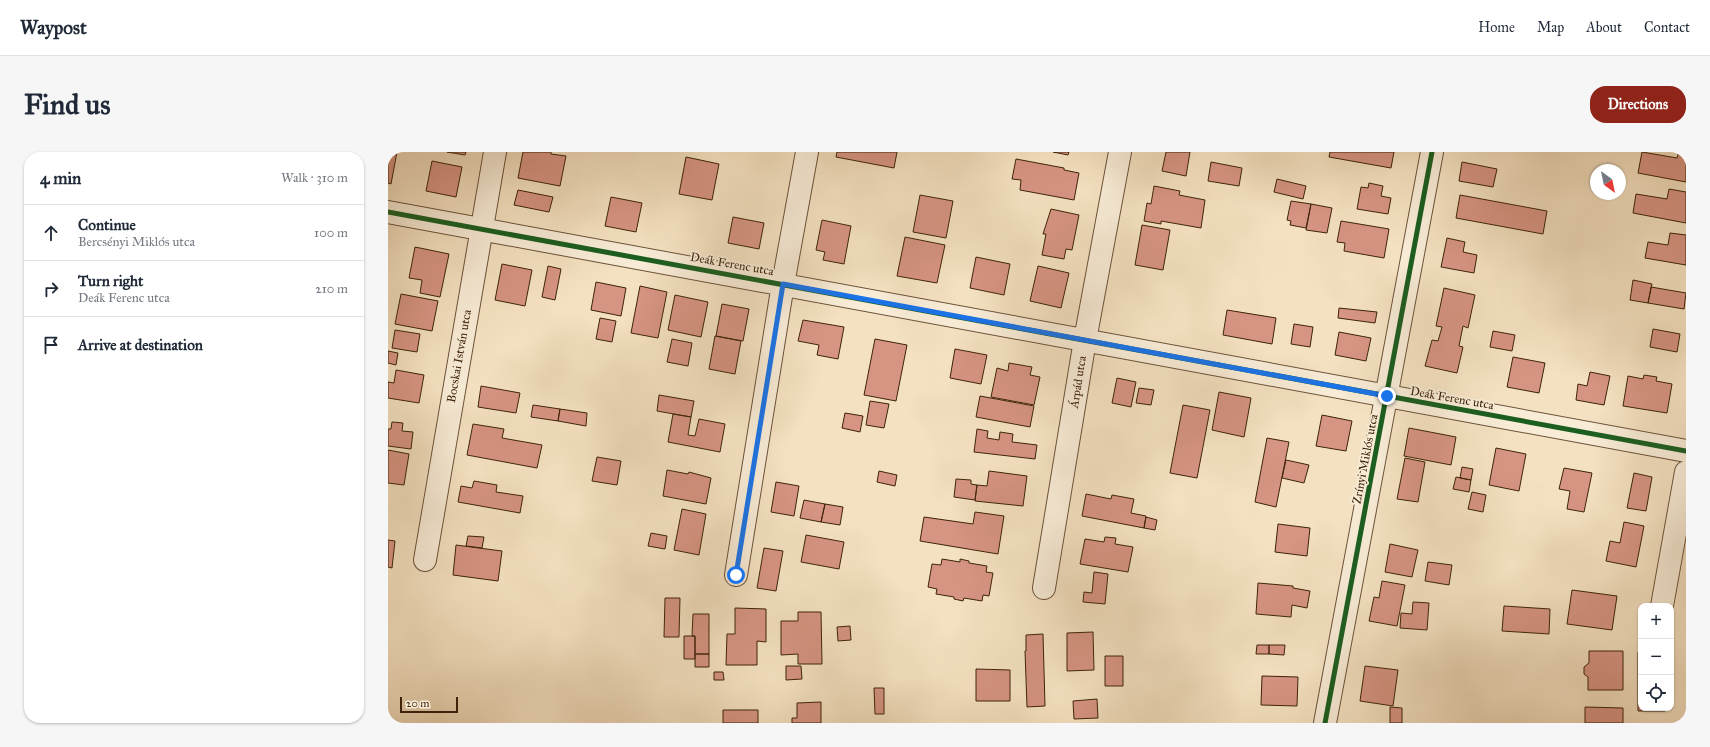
<!DOCTYPE html>
<meta charset="utf-8">
<style>
body{margin:0;font-family:"IM FELL Great Primer",serif;background:#f6f6f7;color:#1f2937}
.controls{position:absolute;right:12px;bottom:12px;display:grid;overflow:hidden;border-radius:8px;box-shadow:0 1px 3px #0004}
.controls button{width:36px;height:36px;display:grid;place-items:center;padding:0;border:0;border-bottom:1px solid #e0e1e3;background:#fff;color:#1f2937;font:20px sans-serif}
.compass{position:absolute;left:1202px;top:12px;width:36px;height:36px;border-radius:50%;background:#fff;box-shadow:0 1px 3px #0004;rotate:147deg}
.scale{position:absolute;left:12px;bottom:10px;width:58px;box-sizing:border-box;padding-left:4px;border:2px solid #3e230a;border-top:0;font-size:11px;line-height:14px;white-space:nowrap;color:#3e230a;-webkit-text-stroke:3px #f8ecd7;paint-order:stroke}
.stop{position:absolute;width:12px;height:12px;margin:-9px;border:3px solid #1a73e8;border-radius:50%;background:#fff}
.stop.end{background:#1a73e8;border-color:#fff;box-shadow:0 1px 4px #0008}
.list{margin:0;padding:0;list-style:none}
h2{display:flex;justify-content:space-between;align-items:center;height:52px;margin:0;padding:0 16px;font-size:17px}
h2 small{font-size:13px;font-weight:400;color:#747a83}
.list li{display:grid;grid-template-columns:26px 1fr auto;gap:12px;align-items:center;box-sizing:border-box;height:56px;padding:0 16px;border-top:1px solid #e0e1e3}
.list b{display:block;font-size:15px;white-space:nowrap}
.list p{margin:0;font-size:13px;white-space:nowrap;color:#747a83}
.list em{font-size:13px;font-style:normal;color:#747a83}
.icon{flex:none;width:22px;height:22px;fill:none;stroke:currentColor;stroke-width:2;stroke-linecap:round;stroke-linejoin:round}
.map{position:relative;flex:none;width:1298px;height:571px;overflow:hidden;border-radius:16px}
header{display:flex;align-items:center;gap:24px;box-sizing:border-box;height:56px;padding:0 20px;background:#fff;border-bottom:1px solid #e0e1e3}
header strong{font-size:19px}
nav{display:flex;gap:22px;margin-inline-start:auto;font-size:14px}
.intro{display:flex;align-items:center;justify-content:space-between;box-sizing:border-box;height:96px;padding:0 24px}
h1{margin:0;font-size:28px}
.button{padding:10px 18px;border-radius:16px;background:#8f2418;color:#fff;font-size:14px;font-weight:700}
main{display:flex;gap:24px;padding:0 24px}
aside{flex:1;background:#fff;border-radius:16px;box-shadow:0 1px 3px #0004}
.map>svg:first-child{display:block}
.building{fill:#d69482;stroke:#3e230a}
.lines{fill:none;stroke-linecap:round;stroke-linejoin:round}
.minor-casing{stroke:#6c5238;stroke-width:24}
.minor{stroke:#f8ecd7;stroke-width:22}
.cycleway-casing{stroke:#f8ecd7;stroke-width:8}
.cycleway{stroke:#1b5e20;stroke-width:5}
.route{stroke:#1a73e8;stroke-width:5}
.labels{text-anchor:middle;stroke-width:3.5;stroke-linejoin:round;paint-order:stroke}
.street-label{font-size:12px;fill:#3e230a;stroke:#f8ecd7}
</style>
<header>
<strong>Waypost</strong>
<nav><a>Home</a><a>Map</a><a>About</a><a>Contact</a></nav>
</header>
<div class="intro"><h1>Find us</h1><a class="button">Directions</a></div>
<main>
<aside>
<h2>4 min<small>Walk · 310 m</small></h2>
<ul class="list">
<li><svg class="icon" aria-label="ahead" viewBox="0 0 24 24"><path d="M12 20V5M6 11l6-6 6 6"/></svg><div><b>Continue</b><p>Bercsényi Miklós utca</p></div><em>100 m</em></li>
<li><svg class="icon" aria-label="right" viewBox="0 0 24 24"><path d="M7 20v-9h11M14 6l5 5-5 5"/></svg><div><b>Turn right</b><p>Deák Ferenc utca</p></div><em>210 m</em></li>
<li><svg class="icon" aria-label="arrive" viewBox="0 0 24 24"><path d="M6 21V4h12l-3 4 3 4H6"/></svg><div><b>Arrive at destination</b></div></li>
</ul>
</aside>
<div class="map">
<svg width="1298" height="571" viewBox="0 0 1298 571">
<rect width="100%" height="100%" fill="#f4e1c1"/>
<filter id="stains"><feTurbulence type="fractalNoise" baseFrequency=".005" numOctaves="4"/><feColorMatrix values="0 0 0 0 .2 0 0 0 0 .09 0 0 0 0 .02 0 0 0 .5 -.17"/></filter>
<radialGradient id="worn" r=".72"><stop offset=".6" stop-color="#630" stop-opacity="0"/><stop offset="1" stop-color="#630" stop-opacity=".3"/></radialGradient>
<path class="building" d="M 0,0 L 9,0 L 3,32 L 0,31 Z
M 59,0 L 78,0 L 77,3 Z
M 135,0 L 163,0 L 163,2 L 178,4 L 172,34 L 130,26 Z
M 449,0 L 509,0 L 506,16 L 448,5 Z
M 665,0 L 681,0 L 680,3 Z
M 778,0 L 802,0 L 798,24 L 774,19 Z
M 942,0 L 1006,0 L 1003,16 L 941,5 Z
M 1254,0 L 1289,6 L 1291,0 L 1298,0 L 1298,30 L 1250,21 Z
M 298,5 L 331,12 L 324,48 L 291,42 Z
M 628,7 L 676,16 L 676,18 L 691,21 L 686,48 L 632,38 L 633,28 L 624,27 Z
M 44,9 L 74,15 L 68,45 L 38,39 Z
M 823,10 L 854,16 L 851,34 L 820,29 Z
M 1074,10 L 1109,17 L 1105,35 L 1071,29 Z
M 889,27 L 918,34 L 915,47 L 886,40 Z
M 981,31 L 995,34 L 993,44 L 1003,46 L 1000,62 L 969,57 L 973,35 L 980,36 Z
M 766,34 L 792,39 L 791,43 L 817,48 L 813,76 L 773,69 L 773,72 L 756,69 L 759,51 L 763,52 Z
M 1281,37 L 1298,40 L 1298,71 L 1245,61 L 1248,42 L 1279,47 Z
M 130,38 L 165,45 L 161,60 L 126,53 Z
M 532,43 L 565,49 L 558,86 L 525,80 Z
M 1072,43 L 1159,59 L 1155,82 L 1068,66 Z
M 223,45 L 254,51 L 248,80 L 217,74 Z
M 903,49 L 923,52 L 918,76 L 902,73 L 903,69 L 899,68 Z
M 923,52 L 944,56 L 939,81 L 918,78 Z
M 663,57 L 691,63 L 684,98 L 678,97 L 676,107 L 654,103 L 658,82 L 655,82 Z
M 345,65 L 376,71 L 371,97 L 340,91 Z
M 434,68 L 463,74 L 456,112 L 435,108 L 437,100 L 428,98 Z
M 953,69 L 1001,77 L 996,106 L 956,99 L 957,91 L 949,90 Z
M 754,73 L 782,78 L 775,118 L 747,113 Z
M 1282,81 L 1298,83 L 1298,113 L 1257,106 L 1260,90 L 1280,93 Z
M 517,85 L 557,93 L 549,131 L 509,124 Z
M 1059,86 L 1077,90 L 1075,100 L 1089,103 L 1086,121 L 1053,115 Z
M 27,95 L 61,102 L 52,145 L 32,141 L 34,128 L 21,126 Z
M 588,105 L 622,112 L 616,143 L 582,136 Z
M 114,112 L 144,118 L 137,154 L 107,148 Z
M 160,114 L 173,117 L 167,148 L 154,145 Z
M 650,114 L 681,121 L 673,156 L 642,149 Z
M 1245,128 L 1264,132 L 1260,151 L 1242,148 Z
M 208,130 L 238,136 L 233,164 L 203,158 Z
M 252,134 L 279,140 L 270,186 L 243,181 Z
M 1263,135 L 1298,141 L 1296,157 L 1260,151 Z
M 1056,136 L 1087,143 L 1080,176 L 1075,174 L 1071,194 L 1075,195 L 1069,221 L 1037,214 L 1044,188 L 1050,189 L 1054,175 L 1048,174 Z
M 13,142 L 50,149 L 44,179 L 7,172 Z
M 287,143 L 320,150 L 313,185 L 280,178 Z
M 334,152 L 361,157 L 355,189 L 328,184 Z
M 951,156 L 989,160 L 987,171 L 950,166 Z
M 839,158 L 888,166 L 884,192 L 835,183 Z
M 212,166 L 228,169 L 224,190 L 208,187 Z
M 415,168 L 456,175 L 450,207 L 429,203 L 431,193 L 410,189 Z
M 906,172 L 925,175 L 922,195 L 903,192 Z
M 1265,177 L 1292,182 L 1289,200 L 1262,195 Z
M 7,178 L 32,182 L 29,200 L 4,196 Z
M 1105,179 L 1127,183 L 1124,199 L 1102,195 Z
M 951,180 L 983,186 L 978,209 L 947,203 Z
M 327,184 L 353,189 L 347,222 L 321,217 Z
M 284,187 L 304,191 L 300,214 L 279,210 Z
M 487,187 L 519,193 L 508,249 L 476,243 Z
M 567,197 L 599,203 L 593,232 L 562,226 Z
M 0,199 L 10,201 L 8,213 L 0,211 Z
M 1125,205 L 1157,211 L 1151,241 L 1119,235 Z
M 621,211 L 644,215 L 642,223 L 652,225 L 646,253 L 603,245 L 609,216 L 620,219 Z
M 8,218 L 36,223 L 31,251 L 0,246 L 0,230 L 6,231 Z
M 1202,220 L 1222,224 L 1216,253 L 1188,248 L 1190,232 L 1199,234 Z
M 1256,223 L 1269,225 L 1268,229 L 1284,232 L 1279,261 L 1235,254 L 1240,224 L 1255,227 Z
M 729,226 L 748,230 L 743,255 L 724,251 Z
M 93,234 L 132,241 L 128,261 L 90,255 Z
M 751,236 L 766,238 L 763,253 L 748,251 Z
M 831,240 L 863,246 L 856,285 L 824,278 Z
M 271,243 L 306,249 L 303,265 L 269,259 Z
M 592,244 L 646,254 L 642,275 L 588,265 Z
M 482,249 L 501,252 L 496,276 L 478,273 Z
M 145,253 L 172,257 L 170,269 L 143,265 Z
M 795,253 L 822,258 L 809,326 L 782,321 Z
M 172,257 L 199,261 L 198,274 L 170,269 Z
M 457,261 L 475,264 L 472,280 L 454,276 Z
M 285,262 L 303,265 L 300,283 L 307,284 L 311,267 L 337,272 L 332,300 L 280,290 Z
M 934,263 L 964,269 L 958,299 L 928,294 Z
M 4,270 L 15,271 L 14,279 L 25,280 L 23,297 L 0,294 L 0,277 L 3,277 Z
M 85,272 L 116,277 L 114,286 L 154,293 L 149,316 L 79,303 Z
M 1021,276 L 1068,285 L 1063,313 L 1016,304 Z
M 589,277 L 600,279 L 599,286 L 611,288 L 612,280 L 625,282 L 624,290 L 649,293 L 647,307 L 586,300 Z
M 879,286 L 901,290 L 888,355 L 867,350 Z
M 1108,296 L 1138,302 L 1131,339 L 1101,333 Z
M 0,298 L 21,302 L 16,333 L 0,331 Z
M 209,305 L 233,309 L 229,333 L 204,329 Z
M 1017,306 L 1037,310 L 1030,350 L 1009,347 Z
M 898,308 L 921,313 L 916,331 L 894,326 Z
M 1074,315 L 1085,317 L 1083,328 L 1072,326 Z
M 1176,316 L 1204,321 L 1196,360 L 1179,357 L 1182,339 L 1171,337 Z
M 279,318 L 300,322 L 301,320 L 323,326 L 318,352 L 275,344 Z
M 491,319 L 509,323 L 507,334 L 489,330 Z
M 601,319 L 639,324 L 635,354 L 587,349 L 589,333 L 599,334 Z
M 1246,321 L 1264,325 L 1258,359 L 1239,356 Z
M 1068,325 L 1083,328 L 1081,340 L 1065,337 Z
M 568,327 L 583,328 L 583,332 L 589,333 L 587,348 L 566,345 Z
M 86,329 L 109,333 L 108,340 L 135,344 L 132,361 L 70,350 L 73,334 L 84,336 Z
M 388,330 L 411,334 L 406,364 L 383,360 Z
M 1084,340 L 1098,343 L 1095,360 L 1080,357 Z
M 698,342 L 723,347 L 724,343 L 746,347 L 743,361 L 758,364 L 756,376 L 694,364 Z
M 416,348 L 437,352 L 433,370 L 412,366 Z
M 437,352 L 455,355 L 452,373 L 433,370 Z
M 294,357 L 318,362 L 311,403 L 286,398 Z
M 587,360 L 616,364 L 610,402 L 532,389 L 536,365 L 585,372 Z
M 758,365 L 769,368 L 767,378 L 756,376 Z
M 1236,370 L 1256,374 L 1248,415 L 1218,409 L 1222,389 L 1232,391 Z
M 890,372 L 922,376 L 919,404 L 887,400 Z
M 263,381 L 279,384 L 277,397 L 260,394 Z
M 418,383 L 456,390 L 451,417 L 413,410 Z
M 80,384 L 96,385 L 94,396 L 78,394 Z
M 717,385 L 728,386 L 727,392 L 745,395 L 740,420 L 692,412 L 697,387 L 716,390 Z
M 0,388 L 7,389 L 4,416 L 0,415 Z
M 1002,392 L 1030,398 L 1024,425 L 997,420 Z
M 68,393 L 114,399 L 110,429 L 65,423 Z
M 376,396 L 395,399 L 388,439 L 369,436 Z
M 554,407 L 572,410 L 572,407 L 581,409 L 581,411 L 599,414 L 598,420 L 605,421 L 601,444 L 595,443 L 594,449 L 576,446 L 575,449 L 566,447 L 566,445 L 548,442 L 549,437 L 540,435 L 544,412 L 553,413 Z
M 1040,410 L 1064,413 L 1061,433 L 1037,429 Z
M 706,420 L 720,422 L 717,452 L 695,450 L 696,440 L 704,441 Z
M 994,429 L 1017,433 L 1009,474 L 981,469 L 986,445 L 991,446 Z
M 870,431 L 905,434 L 905,436 L 922,439 L 919,456 L 904,453 L 903,465 L 868,462 Z
M 1184,438 L 1229,444 L 1224,478 L 1179,472 Z
M 277,446 L 292,446 L 291,485 L 276,485 Z
M 1025,450 L 1041,451 L 1039,478 L 1012,476 L 1013,461 L 1024,462 Z
M 1116,454 L 1162,457 L 1161,482 L 1114,479 Z
M 347,456 L 378,457 L 378,490 L 369,489 L 369,513 L 338,513 L 339,482 L 347,482 Z
M 410,460 L 433,460 L 434,512 L 410,512 L 410,502 L 393,503 L 393,469 L 410,469 Z
M 305,462 L 321,462 L 321,502 L 307,502 L 307,484 L 304,484 Z
M 462,474 L 463,488 L 450,489 L 449,475 Z
M 705,480 L 706,518 L 679,519 L 679,481 Z
M 655,482 L 657,554 L 639,555 L 637,499 L 638,499 L 638,483 Z
M 296,484 L 307,484 L 307,507 L 296,507 Z
M 869,493 L 881,493 L 881,502 L 868,502 Z
M 881,493 L 897,493 L 896,503 L 881,502 Z
M 1201,499 L 1235,499 L 1235,538 L 1200,538 L 1200,525 L 1196,522 L 1196,515 L 1201,511 Z
M 1250,500 L 1253,500 L 1253,556 L 1277,556 L 1277,559 L 1250,559 Z
M 307,502 L 321,502 L 321,515 L 307,515 Z
M 717,504 L 735,504 L 735,534 L 717,534 Z
M 398,514 L 413,514 L 414,527 L 398,528 Z
M 977,514 L 1010,518 L 1005,554 L 972,549 Z
M 588,517 L 622,518 L 622,549 L 588,549 Z
M 326,520 L 335,520 L 336,528 L 326,528 Z
M 874,524 L 910,525 L 909,554 L 873,553 Z
M 486,536 L 496,536 L 496,562 L 487,562 Z
M 709,547 L 710,566 L 686,567 L 685,549 Z
M 433,550 L 433,571 L 404,571 L 404,566 L 409,566 L 409,551 Z
M 1002,555 L 1014,556 L 1014,571 L 1002,571 Z
M 1197,555 L 1235,556 L 1235,571 L 1197,571 Z
M 335,558 L 370,558 L 370,571 L 335,571 Z"/>
<g class="lines">
<defs>
<path id="minor" d="M 0,60 L 1298,299
M 37,408 L 107,0
M 348,423 L 395,132 L 419,0
M 656,436 L 697,188 L 732,0
M 1274,454 L 1298,320
M 937,571 L 1044,0"/>
</defs>
<use href="#minor" class="minor-casing"/>
<use href="#minor" class="minor"/>
<defs>
<path id="cycleway" d="M 0,60 L 1298,299
M 937,571 L 1044,0"/>
</defs>
<use href="#cycleway" class="cycleway-casing"/>
<use href="#cycleway" class="cycleway"/>
</g>
<g class="lines">
<path class="route" d="M 348,423 L 395,132 L 999,244"/>
</g>
<g class="labels">
<g class="street-label">
<text transform="translate(344 112) rotate(10)" y="4">Deák Ferenc utca</text>
<text transform="translate(71 204) rotate(-80)" y="4">Bocskai István utca</text>
<text transform="translate(690 230) rotate(-81)" y="4">Árpád utca</text>
<text transform="translate(1064 246) rotate(10)" y="4">Deák Ferenc utca</text>
<text transform="translate(977 307) rotate(-79)" y="4">Zrínyi Miklós utca</text>
</g>
</g>
<rect width="100%" height="100%" filter="url(#stains)"/>
<rect width="100%" height="100%" fill="url(#worn)"/>
</svg>
<div class="controls">
<button>+</button>
<button>−</button>
<button><svg class="icon" aria-label="locate" viewBox="0 0 24 24"><circle cx="12" cy="12" r="6"/><path d="M12 2v4M12 18v4M2 12h4M18 12h4"/></svg></button>
</div>
<svg class="compass" viewBox="-18 -18 36 36"><path d="M0-13l5 13h-10z" fill="#e53935"/><path d="M0 13l5-13h-10z" fill="#747a83"/></svg>
<div class="scale">20 m</div>
<div class="stop" style="left:348px;top:423px"></div>
<div class="stop end" style="left:999px;top:244px"></div>
</div>
</main>
